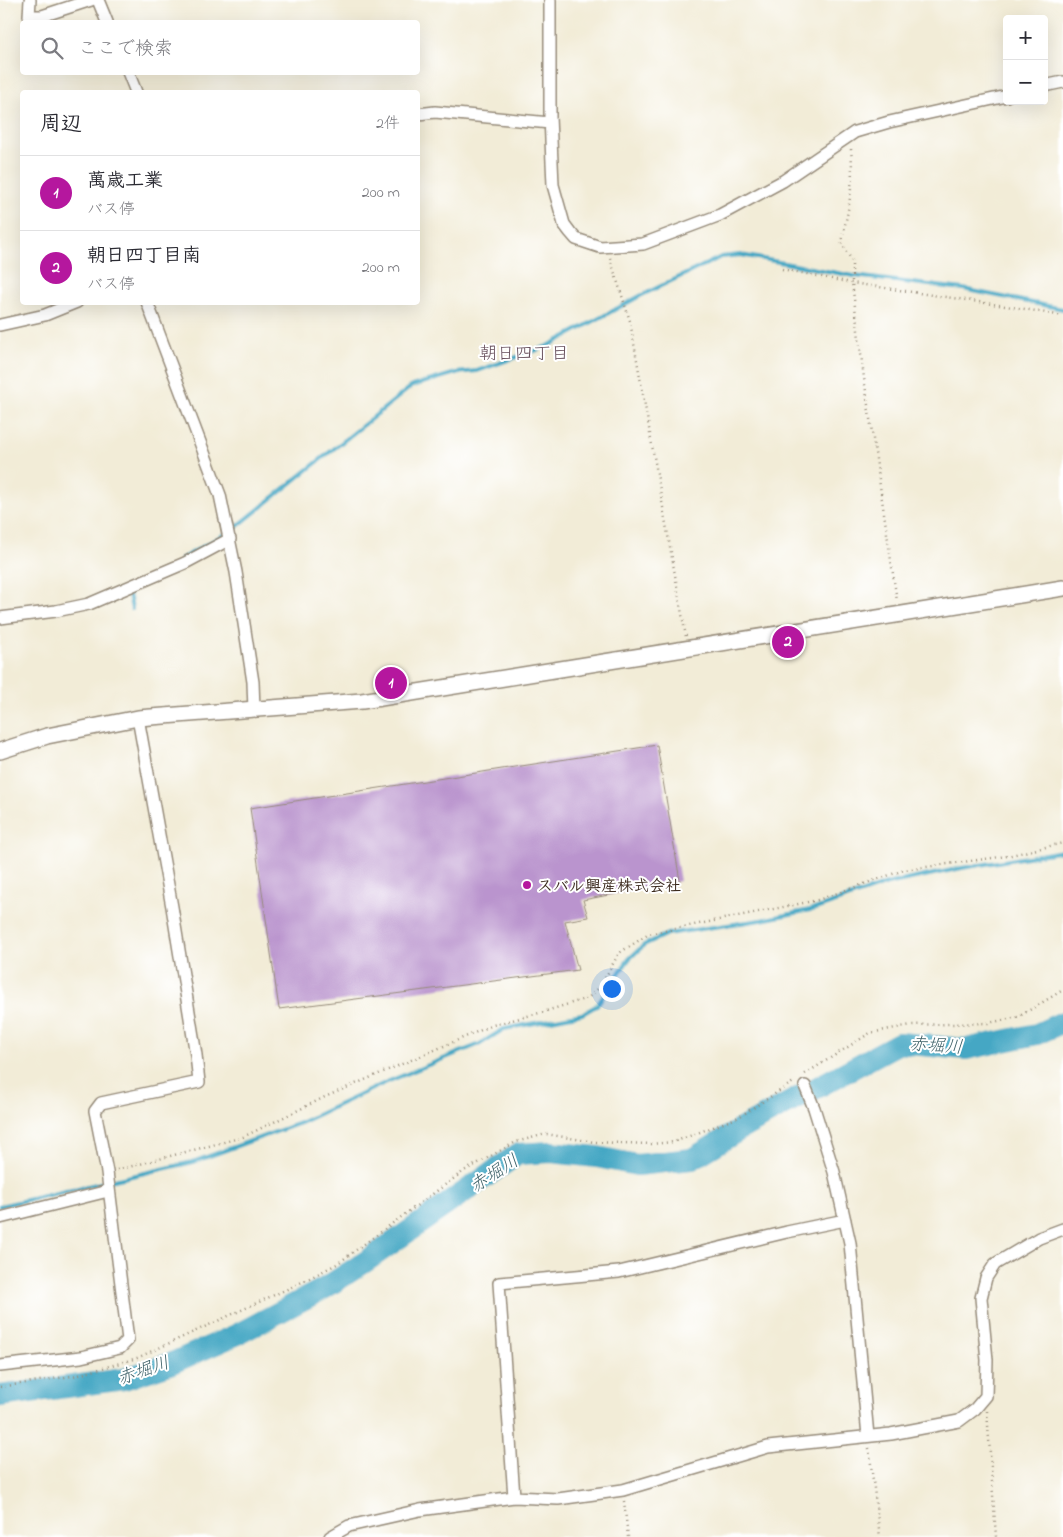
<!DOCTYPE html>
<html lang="ja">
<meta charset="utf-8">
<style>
body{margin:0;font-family:"Indie Flower","Klee One",sans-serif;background:#f2f2f3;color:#2b2b33}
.controls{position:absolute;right:15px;top:15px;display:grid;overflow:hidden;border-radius:5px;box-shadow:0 5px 20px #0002}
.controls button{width:45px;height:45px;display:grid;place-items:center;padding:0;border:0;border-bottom:1px solid #e1e1e2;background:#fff;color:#2b2b33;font:25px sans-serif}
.you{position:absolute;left:611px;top:988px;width:18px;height:18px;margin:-12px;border:4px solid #fff;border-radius:50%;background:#1a73e8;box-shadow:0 0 0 8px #1a73e833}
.badge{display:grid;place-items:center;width:32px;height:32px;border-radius:50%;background:#b5179e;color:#fff;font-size:16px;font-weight:700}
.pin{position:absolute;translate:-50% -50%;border:2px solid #fff;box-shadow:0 1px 5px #0006}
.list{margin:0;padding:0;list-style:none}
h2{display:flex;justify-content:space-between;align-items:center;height:65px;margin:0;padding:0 20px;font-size:21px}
h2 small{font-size:16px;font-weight:400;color:#7c7c81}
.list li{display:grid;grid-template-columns:32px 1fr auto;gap:15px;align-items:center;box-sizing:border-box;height:75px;padding:0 20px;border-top:1px solid #e1e1e2}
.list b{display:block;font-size:19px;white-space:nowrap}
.list p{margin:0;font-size:16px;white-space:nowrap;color:#7c7c81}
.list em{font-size:16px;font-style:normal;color:#7c7c81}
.icon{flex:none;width:28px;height:28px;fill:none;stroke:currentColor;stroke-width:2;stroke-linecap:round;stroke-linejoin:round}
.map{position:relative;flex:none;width:1063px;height:1537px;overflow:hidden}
.search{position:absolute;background:#fff;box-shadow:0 5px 20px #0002;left:20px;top:20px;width:400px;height:55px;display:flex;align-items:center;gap:12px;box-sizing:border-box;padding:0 18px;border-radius:5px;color:#7c7c81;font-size:19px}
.panel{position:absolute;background:#fff;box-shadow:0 5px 20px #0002;left:20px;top:90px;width:400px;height:215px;border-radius:5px}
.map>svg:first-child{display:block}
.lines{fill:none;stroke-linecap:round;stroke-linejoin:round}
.stream{stroke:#44a7c4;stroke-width:4}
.river{stroke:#44a7c4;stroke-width:22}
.building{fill:#ba94ce}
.minor-casing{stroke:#968b7a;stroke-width:14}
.tertiary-casing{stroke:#968b7a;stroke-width:18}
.path{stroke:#968b7a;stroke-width:2.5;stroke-dasharray:1 4;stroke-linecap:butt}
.minor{stroke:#fff;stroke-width:11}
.tertiary{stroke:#fff;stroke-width:15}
.poi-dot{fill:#b5179e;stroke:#fff;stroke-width:2}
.labels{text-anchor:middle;stroke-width:4;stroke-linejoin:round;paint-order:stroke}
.poi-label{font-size:16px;font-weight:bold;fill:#3b2a1e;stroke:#fff;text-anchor:start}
.neighbourhood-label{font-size:18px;fill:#674f5c;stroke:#fff}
.water-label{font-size:18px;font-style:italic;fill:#3f6269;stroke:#fff}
</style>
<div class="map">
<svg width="1063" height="1537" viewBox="0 0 1063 1537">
<rect width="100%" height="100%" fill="#fff"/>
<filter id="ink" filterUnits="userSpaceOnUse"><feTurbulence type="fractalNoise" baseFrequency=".02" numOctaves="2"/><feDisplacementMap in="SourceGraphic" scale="10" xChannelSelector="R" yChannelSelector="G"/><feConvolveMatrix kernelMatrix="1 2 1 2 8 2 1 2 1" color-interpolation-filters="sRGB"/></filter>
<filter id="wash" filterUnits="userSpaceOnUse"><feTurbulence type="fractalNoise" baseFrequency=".0096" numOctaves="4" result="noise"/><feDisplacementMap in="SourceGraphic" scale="20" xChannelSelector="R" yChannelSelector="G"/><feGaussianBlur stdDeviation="1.12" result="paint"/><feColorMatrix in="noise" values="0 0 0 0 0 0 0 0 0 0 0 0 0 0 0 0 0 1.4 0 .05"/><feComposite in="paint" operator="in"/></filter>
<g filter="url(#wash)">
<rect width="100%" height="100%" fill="#f2ecd7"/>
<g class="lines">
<path class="stream" d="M 181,559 L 234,529 L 412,386 L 456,373 L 477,371 L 548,346 L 640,296 L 721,257 L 741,255 L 854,276 L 963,289 L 1063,309
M 128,589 L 132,609
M 0,1206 L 193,1162 L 300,1123 L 389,1081 L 480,1044 L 504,1029 L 582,1014 L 596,1006 L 629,959 L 644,945 L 667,934 L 761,920 L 815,909 L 887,884 L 962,868 L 1063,851"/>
<path class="river" d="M 0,1396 L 124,1379 L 172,1363 L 238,1334 L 325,1288 L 368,1260 L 518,1154 L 551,1152 L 597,1157 L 637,1165 L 692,1159 L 746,1126 L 899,1043 L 966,1049 L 1037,1034 L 1063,1022"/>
</g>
<g id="blocks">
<path class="building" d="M 657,745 L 680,881 L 583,900 L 588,917 L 565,921 L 578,970 L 279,1009 L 250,808 Z"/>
</g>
</g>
<g filter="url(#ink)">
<use href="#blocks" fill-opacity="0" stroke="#968b7a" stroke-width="1"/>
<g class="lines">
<defs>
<path id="minor" d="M 30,0 L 29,16 L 42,16 L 91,0
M 98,0 L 107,22
M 550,0 L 550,117 L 553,185 L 564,224 L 570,232 L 576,239 L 600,247 L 643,244 L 720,215 L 783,181 L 855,132 L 889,122 L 1007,96
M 128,72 L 136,92
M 1044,86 L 1063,82
M 418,114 L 435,112 L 550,123
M 147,302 L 220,495 L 236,572 L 253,682 L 254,710
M 0,325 L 45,315 L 77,302
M 0,618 L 56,611 L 89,604 L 185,563 L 230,539
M 805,1086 L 814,1108 L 834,1172 L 850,1243 L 868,1436
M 0,1218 L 108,1191
M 0,1366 L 81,1357 L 120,1348 L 128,1340 L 107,1172 L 95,1111 L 101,1103 L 199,1082 L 196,1055 L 172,907 L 138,718
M 514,1497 L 499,1283 L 619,1272 L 787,1232 L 845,1220
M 330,1537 L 349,1526 L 420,1510 L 514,1497 L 558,1499 L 623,1490 L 768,1447 L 891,1434 L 959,1421 L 975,1409 L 986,1396 L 987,1360 L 981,1298 L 986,1278 L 995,1264 L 1039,1238 L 1063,1229"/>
<path id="tertiary" d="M 0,751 L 47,736 L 138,718 L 362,701 L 1063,588"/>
</defs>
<use href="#minor" class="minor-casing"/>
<use href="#tertiary" class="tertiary-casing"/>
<path class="path" d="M 851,149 C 854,183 849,210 841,242 L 852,261 L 852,283 L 864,378 L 897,601
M 610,258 L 630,321 L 686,637
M 782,269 L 852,283 L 1019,308 L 1063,316
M 805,1074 L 870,1033 L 911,1025 L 988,1023 L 1018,1017 L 1063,990
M 117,1170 L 243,1137 L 325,1097 L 493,1025 L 543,1012 L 588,998 L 600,987 L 619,953 L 649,934 L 818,900 L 904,870 L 1007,856 L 1063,843
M 0,1387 L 79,1375 L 137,1358 L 296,1285 L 337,1264 L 464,1171 L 516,1142 L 546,1134 L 594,1142 L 651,1144 L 674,1142 L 739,1117 L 795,1081
M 987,1411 L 996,1537
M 869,1448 L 880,1537
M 624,1501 L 628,1537"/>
<use href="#minor" class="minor"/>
<use href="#tertiary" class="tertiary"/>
</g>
</g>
<circle class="poi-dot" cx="527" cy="885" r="5"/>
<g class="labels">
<g class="poi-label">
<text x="537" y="891">スバル興産株式会社</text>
</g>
<g class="neighbourhood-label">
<text x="524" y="359">朝日四丁目</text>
</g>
<g class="water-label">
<text transform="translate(936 1045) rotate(4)" y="6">赤堀川</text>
<text transform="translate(494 1173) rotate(-33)" y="6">赤堀川</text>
<text transform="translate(143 1370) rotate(-19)" y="6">赤堀川</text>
</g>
</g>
</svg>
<div class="controls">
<button>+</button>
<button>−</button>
</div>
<div class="you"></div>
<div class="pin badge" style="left:391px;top:683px">1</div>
<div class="pin badge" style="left:788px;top:642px">2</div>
<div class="search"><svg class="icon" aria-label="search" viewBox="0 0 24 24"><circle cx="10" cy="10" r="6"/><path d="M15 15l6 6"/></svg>ここで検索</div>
<section class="panel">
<h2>周辺<small>2件</small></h2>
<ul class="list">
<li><span class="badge">1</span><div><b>萬歳工業</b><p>バス停</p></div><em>200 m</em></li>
<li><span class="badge">2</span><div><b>朝日四丁目南</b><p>バス停</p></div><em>200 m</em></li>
</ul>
</section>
</div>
